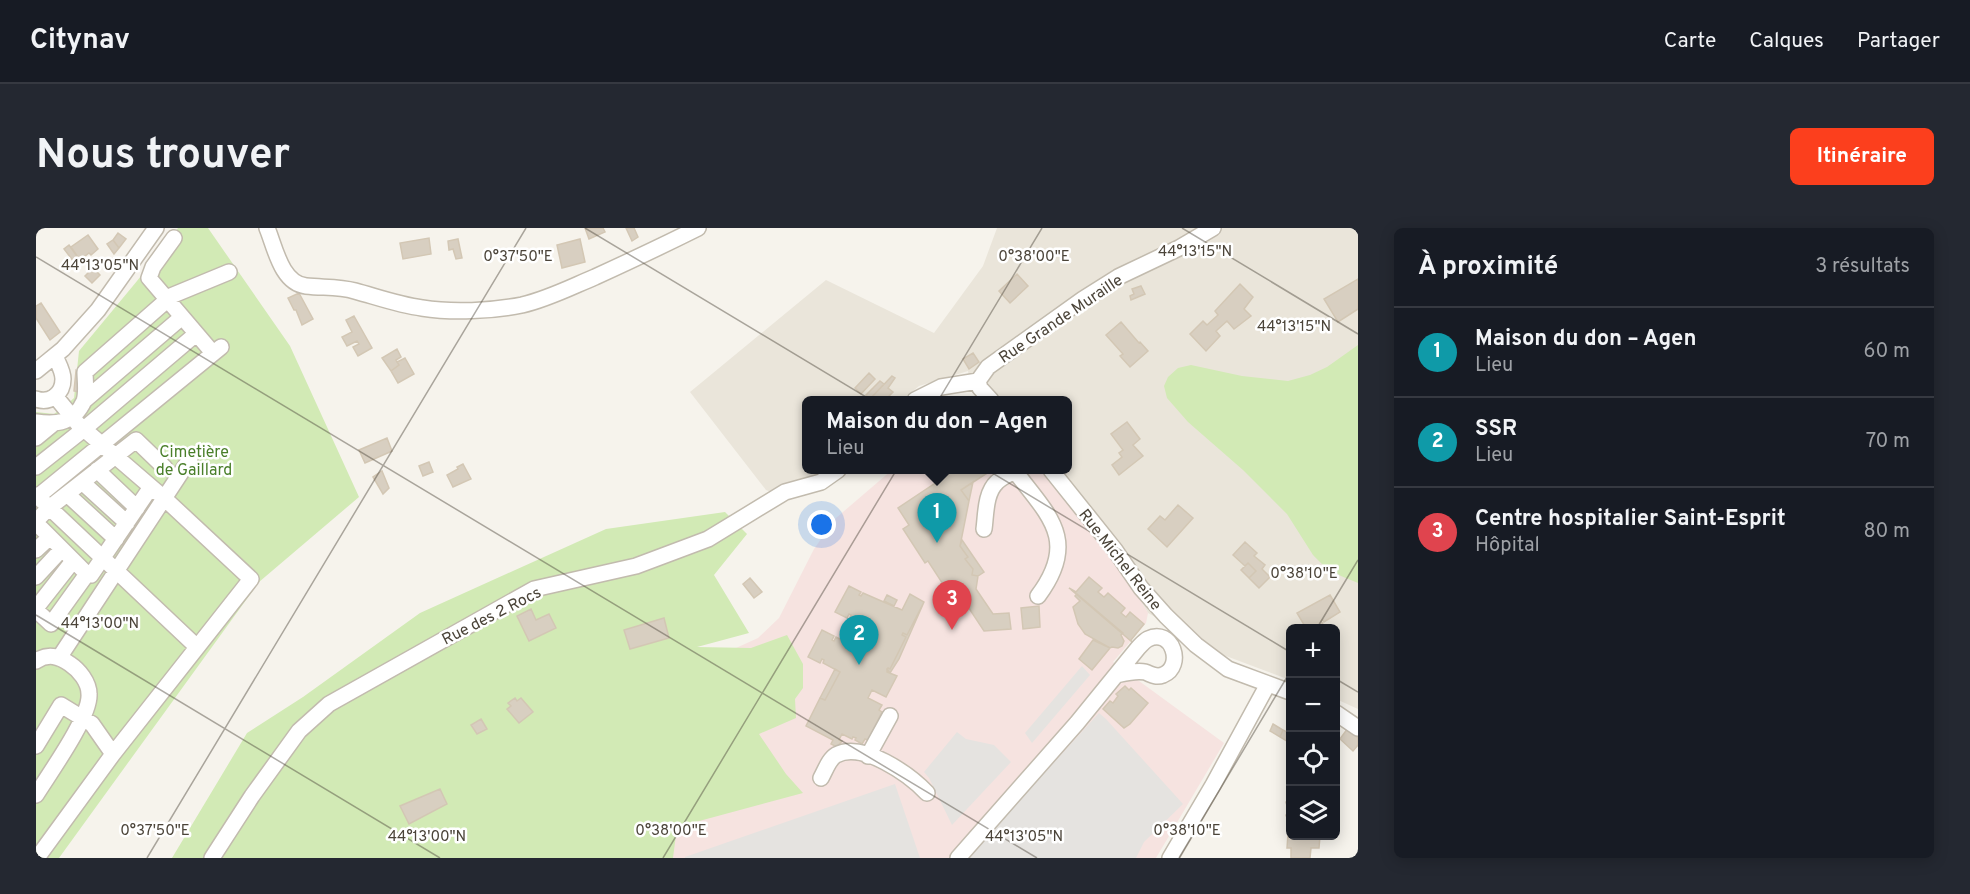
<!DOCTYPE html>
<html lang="fr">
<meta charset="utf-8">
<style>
body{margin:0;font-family:Overpass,sans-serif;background:#242831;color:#f1f3f6}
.controls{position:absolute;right:18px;bottom:18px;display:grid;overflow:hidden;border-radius:9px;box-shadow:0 3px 15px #0003}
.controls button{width:54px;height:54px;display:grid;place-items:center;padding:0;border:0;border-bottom:2px solid #363941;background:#171b24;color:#f1f3f6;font:30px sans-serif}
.you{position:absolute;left:786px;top:297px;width:21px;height:21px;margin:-15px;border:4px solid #fff;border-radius:50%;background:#1a73e8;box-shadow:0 0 0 9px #1a73e833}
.badge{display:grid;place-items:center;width:39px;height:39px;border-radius:50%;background:#fc3f1d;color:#fff;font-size:20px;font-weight:700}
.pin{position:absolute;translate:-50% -50px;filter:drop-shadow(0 2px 3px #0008)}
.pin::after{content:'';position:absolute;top:32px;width:21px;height:18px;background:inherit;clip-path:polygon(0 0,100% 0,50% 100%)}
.popup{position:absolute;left:766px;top:168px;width:270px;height:78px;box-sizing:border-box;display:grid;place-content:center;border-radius:9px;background:#171b24;filter:drop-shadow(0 2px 4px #0005);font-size:20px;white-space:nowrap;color:#9ea1a6}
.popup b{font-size:22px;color:#f1f3f6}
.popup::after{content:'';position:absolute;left:50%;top:100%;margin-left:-12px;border:12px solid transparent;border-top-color:#171b24}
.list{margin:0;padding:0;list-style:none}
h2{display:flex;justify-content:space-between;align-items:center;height:78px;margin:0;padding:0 24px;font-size:26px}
h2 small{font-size:20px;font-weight:400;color:#9ea1a6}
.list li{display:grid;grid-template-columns:39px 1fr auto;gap:18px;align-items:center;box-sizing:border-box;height:90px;padding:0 24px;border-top:2px solid #363941}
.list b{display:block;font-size:22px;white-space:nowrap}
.list p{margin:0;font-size:20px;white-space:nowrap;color:#9ea1a6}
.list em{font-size:20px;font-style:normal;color:#9ea1a6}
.icon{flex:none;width:33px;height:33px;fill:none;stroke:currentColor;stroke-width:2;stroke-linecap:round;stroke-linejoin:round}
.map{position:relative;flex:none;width:1322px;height:630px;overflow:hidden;border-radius:9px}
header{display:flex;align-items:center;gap:36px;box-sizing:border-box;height:84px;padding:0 30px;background:#171b24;border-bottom:2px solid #363941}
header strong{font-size:28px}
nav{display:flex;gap:33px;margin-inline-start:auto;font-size:21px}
.intro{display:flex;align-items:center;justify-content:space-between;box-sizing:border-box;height:144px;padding:0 36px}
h1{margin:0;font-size:42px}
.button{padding:15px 27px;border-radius:9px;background:#fc3f1d;color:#fff;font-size:21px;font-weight:700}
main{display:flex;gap:36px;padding:0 36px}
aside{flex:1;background:#171b24;border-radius:9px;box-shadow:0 3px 15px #0003}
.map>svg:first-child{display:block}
.residential{fill:#eae5da}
.medical{fill:#f6e3e0}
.green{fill:#d2eab5}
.parking{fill:#e5e3e0}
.building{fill:#d8cfc1;stroke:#d3c7b4;stroke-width:1.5}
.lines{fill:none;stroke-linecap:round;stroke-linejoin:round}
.minor-casing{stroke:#c2bbae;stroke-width:18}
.minor{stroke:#fff;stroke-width:15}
.ticks{fill:none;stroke:#4b4439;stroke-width:1.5;stroke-opacity:0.45}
.labels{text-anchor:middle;stroke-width:5;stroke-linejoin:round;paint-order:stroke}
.street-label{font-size:16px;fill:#4b4439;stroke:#fff}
.park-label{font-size:16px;fill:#4a7f2a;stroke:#fff}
.ticks-label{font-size:15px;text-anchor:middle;fill:#4b4439;stroke:#fff;stroke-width:5;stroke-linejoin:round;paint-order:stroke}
</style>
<header>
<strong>Citynav</strong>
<nav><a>Carte</a><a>Calques</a><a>Partager</a></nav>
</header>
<div class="intro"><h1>Nous trouver</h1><a class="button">Itinéraire</a></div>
<main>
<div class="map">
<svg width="1322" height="630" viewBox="0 0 1322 630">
<rect width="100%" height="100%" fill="#f6f3ec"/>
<path class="residential" d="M 961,0 L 1322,0 L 1322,481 L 1300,471 L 1300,400 L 1254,400 L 1254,452 L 1190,428 L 1112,385 L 1087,343 L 1006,242 L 1032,242 L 1032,172 L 945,172 L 935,162 L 932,143 L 883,158 L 866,172 L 770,172 L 770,242 L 791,242 L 735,264 L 730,262 L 654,164 L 790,52 L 898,105 L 947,38 Z"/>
<path class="medical" d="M 856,242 L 1006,242 L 1087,343 L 1112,385 L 1110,395 L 1077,434 L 1188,515 L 1120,630 L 598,630 L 605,427 L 700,420 L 722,410 L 743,390 L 778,321 L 800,290 Z"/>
<path class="green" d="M 142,0 L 172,0 L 254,118 L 323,269 L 223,354 L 23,630 L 0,630 L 0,184 L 18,186 L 29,178 L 38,170 L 43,123 L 101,53 Z
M 1322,117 L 1322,355 L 1305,348 L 1286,336 L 1277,327 L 1251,286 L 1207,242 L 1152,194 L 1131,170 L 1128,158 L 1132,149 L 1142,140 L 1155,137 L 1206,148 L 1252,153 L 1274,147 L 1291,139 Z
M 689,284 L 711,306 L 678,347 L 713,405 L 661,419 L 715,420 L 751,407 L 767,436 L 767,460 L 759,471 L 760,490 L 723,506 L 750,546 L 767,565 L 641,599 L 637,630 L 136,630 L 211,505 L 267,469 L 384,385 L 570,301 Z"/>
<path class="parking" d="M 1046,438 L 1054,447 L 996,515 L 989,505 Z
M 1063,485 L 1070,491 L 1147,576 L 1108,614 L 1100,630 L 931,630 Z
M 921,504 L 930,511 L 958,517 L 975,534 L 916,597 L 893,550 L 888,544 Z
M 859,556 L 884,630 L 649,630 L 649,629 Z"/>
<path class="building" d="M 549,0 L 567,0 L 569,4 L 553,11 Z
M 590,0 L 598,0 L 602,9 L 596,13 Z
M 82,5 L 90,11 L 83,20 L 77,12 Z
M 52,7 L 62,21 L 55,27 L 53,25 L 44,32 L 35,19 Z
M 393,10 L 395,26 L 367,31 L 364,15 Z
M 422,11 L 426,30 L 420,31 L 417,21 L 413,22 L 412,13 Z
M 544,11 L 549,34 L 526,40 L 521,17 Z
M 77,12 L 83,20 L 78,26 L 71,16 Z
M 33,17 L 42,30 L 38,34 L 28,21 Z
M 57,40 L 64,47 L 56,55 L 49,48 Z
M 981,46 L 992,58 L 974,75 L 963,63 Z
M 1322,51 L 1322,81 L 1302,94 L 1288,71 Z
M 1204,56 L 1217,69 L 1208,81 L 1215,88 L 1198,101 L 1191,93 L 1180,103 L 1184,108 L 1170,123 L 1154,106 L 1167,93 L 1171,97 L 1182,87 L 1179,83 Z
M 1105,58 L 1109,66 L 1095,72 L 1094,68 L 1098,66 L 1096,61 Z
M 263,65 L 277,91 L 266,97 L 260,82 L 258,82 L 252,70 Z
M 5,75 L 24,104 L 14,112 L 0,90 L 0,78 Z
M 318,88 L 336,120 L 322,128 L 317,119 L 323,116 L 321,113 L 311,118 L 306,109 L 316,104 L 310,92 Z
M 1085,94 L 1103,115 L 1104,114 L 1112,123 L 1094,139 L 1084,128 L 1087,126 L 1070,107 Z
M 361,121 L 365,129 L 360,132 L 363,137 L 355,143 L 346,130 Z
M 937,125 L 943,134 L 933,141 L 927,131 Z
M 369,130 L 378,146 L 362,155 L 355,143 L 363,137 L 361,134 Z
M 40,143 L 44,149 L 43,164 L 38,163 Z
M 833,145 L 839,151 L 825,166 L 819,160 Z
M 856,148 L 859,150 L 852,160 L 857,164 L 849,172 L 836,172 L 834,171 Z
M 844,153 L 848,156 L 834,171 L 830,167 Z
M 1091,194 L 1104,211 L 1097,217 L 1107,228 L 1083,247 L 1076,237 L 1086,229 L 1083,225 L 1087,222 L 1075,206 Z
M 351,210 L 356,223 L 329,235 L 323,222 Z
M 393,234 L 397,244 L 387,248 L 383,238 Z
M 427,236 L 435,251 L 417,259 L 411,247 L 422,241 L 421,239 Z
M 919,242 L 956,242 L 925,262 L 933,273 L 924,318 L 932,329 L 929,331 L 937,341 L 936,347 L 942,348 L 940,361 L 957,386 L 973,385 L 975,401 L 948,403 L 921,362 L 914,367 L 892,333 L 889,335 L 867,301 L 873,297 L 862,280 Z
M 346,243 L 353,260 L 347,266 L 337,249 Z
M 937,254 L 933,273 L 925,262 Z
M 1142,277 L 1157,290 L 1131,319 L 1112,301 L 1124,288 L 1129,292 Z
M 926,312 L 948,344 L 942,348 L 936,347 L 937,341 L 929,331 L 932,329 L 924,318 Z
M 1209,314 L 1221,325 L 1218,328 L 1229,337 L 1226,341 L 1234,349 L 1223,360 L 1213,350 L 1220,343 L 1212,335 L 1209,338 L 1197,327 Z
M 1212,335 L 1220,343 L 1213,350 L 1205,342 Z
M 1053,349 L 1066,360 L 1062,364 L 1068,369 L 1072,365 L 1089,380 L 1085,385 L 1090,389 L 1094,384 L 1108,396 L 1095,412 L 1096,414 L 1033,360 L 1040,364 Z
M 714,350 L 726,364 L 718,370 L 707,356 Z
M 813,358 L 825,364 L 823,367 L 825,368 L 827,365 L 866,382 L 874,366 L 888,374 L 871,407 L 867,405 L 866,407 L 870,409 L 854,441 L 852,440 L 851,441 L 851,444 L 861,448 L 850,469 L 836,462 L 832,470 L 846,477 L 843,482 L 846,484 L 832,512 L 829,511 L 826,516 L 819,512 L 820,510 L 817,509 L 816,511 L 806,506 L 803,512 L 806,513 L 801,519 L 795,516 L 797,512 L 770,498 L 784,470 L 789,472 L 804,444 L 787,435 L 788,432 L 786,431 L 784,435 L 772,429 L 786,402 L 798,408 L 796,412 L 798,413 L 800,409 L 819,419 L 830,398 L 814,390 L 815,387 L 813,386 L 811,390 L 799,384 Z
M 1041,366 L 1087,405 L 1085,407 L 1088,413 L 1086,418 L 1082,420 L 1076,419 L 1074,420 L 1049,406 L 1042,396 L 1037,379 L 1044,373 L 1039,368 Z
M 851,367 L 861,372 L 858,378 L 848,373 Z
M 1294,367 L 1304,384 L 1288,394 L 1287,392 L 1285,393 L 1288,398 L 1283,400 L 1270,400 L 1261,385 Z
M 888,374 L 863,431 L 854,445 L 851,441 L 852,440 L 854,441 L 870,409 L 866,407 L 867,405 L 871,407 Z
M 1003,378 L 1004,399 L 987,401 L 985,380 Z
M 495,381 L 500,392 L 513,386 L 520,400 L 493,413 L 481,388 Z
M 628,390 L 633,410 L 594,421 L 588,402 Z
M 829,397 L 830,398 L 819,419 L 815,417 Z
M 1057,412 L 1074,420 L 1056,442 L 1043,431 Z
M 799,441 L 804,444 L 789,472 L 784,470 Z
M 1089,458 L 1093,462 L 1095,460 L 1112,475 L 1094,496 L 1088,500 L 1067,481 L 1074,473 L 1077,475 L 1082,468 L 1080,466 Z
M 479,470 L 481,473 L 485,470 L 497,484 L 483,495 L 471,481 L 475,478 L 472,475 Z
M 445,491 L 451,501 L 441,506 L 435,497 Z
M 1237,496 L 1247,502 L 1244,509 L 1234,503 Z
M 1254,498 L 1254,515 L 1244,509 L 1247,502 L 1251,504 Z
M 1312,500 L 1322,510 L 1322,517 L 1317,523 L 1304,511 Z
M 404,561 L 411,576 L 373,596 L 364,578 Z
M 1254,571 L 1254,599 L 1250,587 L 1253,585 L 1250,574 Z
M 1252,606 L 1284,608 L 1283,620 L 1275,620 L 1274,630 L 1255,630 L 1255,620 L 1251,620 Z"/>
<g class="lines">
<defs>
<path id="minor" d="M 231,0 C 239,19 245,55 270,58 C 287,60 302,58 319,63 C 341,69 363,77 386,80 C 417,85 455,83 486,77 C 512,71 535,59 559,49 C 594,33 628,17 662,0
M 138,10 L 117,39 L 113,50 L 177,125
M 130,70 L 193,44
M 0,143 L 27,121 L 62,82 L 120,0
M 942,153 L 952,139 L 1047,71 L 1082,49 L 1143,20 L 1177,0
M 942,153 L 944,160 L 955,172
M 0,171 C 14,176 27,166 27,151 C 27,143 22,135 19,128
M 49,172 L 146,89
M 879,172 L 905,159 L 942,153
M 0,194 C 21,197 38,195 48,173 C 51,165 49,152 49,144 L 131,72
M 0,210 L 17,196
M 0,239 L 48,201 L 160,106
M 61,242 L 101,280
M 978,242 C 1012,287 1044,312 1002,368
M 1015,242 L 1079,322 L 1105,360 L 1130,388 L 1160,417 L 1192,441 L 1254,464
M 46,254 L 91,295
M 31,266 L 80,311
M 0,267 L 161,419
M 0,270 L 185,119
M 2,297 L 51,346
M 0,298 L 4,289 L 13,280 L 100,212 L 129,240
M 948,301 C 950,287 949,265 961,254 C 966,249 975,245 981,242
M 0,322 L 14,309
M 0,349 L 26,321
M 0,380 L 37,333
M 0,382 L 15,396 L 51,346 L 55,347 L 115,259
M 23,430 L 154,231
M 0,433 C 12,425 23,428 34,436 C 43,442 53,454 53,466 C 55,488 13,546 0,567
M 1300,485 L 1322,500
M 0,518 L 25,477 L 56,496 L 77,526
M 832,528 L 854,488
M 785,550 C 789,543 793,531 800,527 C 827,513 874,547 891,565
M 1,630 L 77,526 L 215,351 L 128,270 L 42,196 L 19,168
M 176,630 L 216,568 L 263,503 L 293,476 L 498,361 L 600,338 L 672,311 L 749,264 L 785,254 L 802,242
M 922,630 L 1041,495 L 1102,420 C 1105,417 1108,413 1112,411 C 1136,399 1149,438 1127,447 C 1119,450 1115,446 1109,444 C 1100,442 1089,445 1080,447
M 1134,630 L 1177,557 L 1232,456"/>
</defs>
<use href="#minor" class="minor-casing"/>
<use href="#minor" class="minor"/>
</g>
<path class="ticks" d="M 549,0 L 1254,424M 1146,0 L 1322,106M 0,29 L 1001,630M 0,387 L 404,630M 1281,400 L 1322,332M 1300,451 L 1322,464M 111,630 L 490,0M 627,630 L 1006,0M 1143,630 L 1254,444"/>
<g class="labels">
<g class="street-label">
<text transform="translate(1024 90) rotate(-34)" y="6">Rue Grande Muraille</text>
<text transform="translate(1085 331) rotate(52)" y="6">Rue Michel Reine</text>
<text transform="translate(455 387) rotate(-27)" y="6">Rue des 2 Rocs</text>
</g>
<g class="park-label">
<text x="158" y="229">Cimetière<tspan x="158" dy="18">de Gaillard</tspan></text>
</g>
</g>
<g class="ticks-label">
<text x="1159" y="28">44°13'15"N</text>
<text x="482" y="33">0°37'50"E</text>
<text x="998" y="33">0°38'00"E</text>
<text x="64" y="42">44°13'05"N</text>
<text x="1258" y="103">44°13'15"N</text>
<text x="1268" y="350">0°38'10"E</text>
<text x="64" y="400">44°13'00"N</text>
<text x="119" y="607">0°37'50"E</text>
<text x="635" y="607">0°38'00"E</text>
<text x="1151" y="607">0°38'10"E</text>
<text x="391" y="613">44°13'00"N</text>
<text x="988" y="613">44°13'05"N</text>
</g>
</svg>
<div class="controls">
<button>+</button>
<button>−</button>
<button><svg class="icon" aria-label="locate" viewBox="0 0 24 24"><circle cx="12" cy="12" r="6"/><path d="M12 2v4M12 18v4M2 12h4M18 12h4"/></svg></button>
<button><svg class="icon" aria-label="layers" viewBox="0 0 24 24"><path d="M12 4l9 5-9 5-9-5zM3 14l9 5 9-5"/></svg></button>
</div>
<div class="you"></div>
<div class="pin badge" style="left:901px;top:315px;background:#0f9aa8">1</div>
<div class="popup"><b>Maison du don – Agen</b>Lieu</div>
<div class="pin badge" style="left:823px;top:437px;background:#0f9aa8">2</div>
<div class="pin badge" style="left:916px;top:402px;background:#e0444e">3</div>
</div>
<aside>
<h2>À proximité<small>3 résultats</small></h2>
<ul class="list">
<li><span class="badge" style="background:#0f9aa8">1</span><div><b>Maison du don – Agen</b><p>Lieu</p></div><em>60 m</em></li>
<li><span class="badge" style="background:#0f9aa8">2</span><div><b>SSR</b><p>Lieu</p></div><em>70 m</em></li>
<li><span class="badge" style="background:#e0444e">3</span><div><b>Centre hospitalier Saint-Esprit</b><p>Hôpital</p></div><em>80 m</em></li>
</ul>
</aside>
</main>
